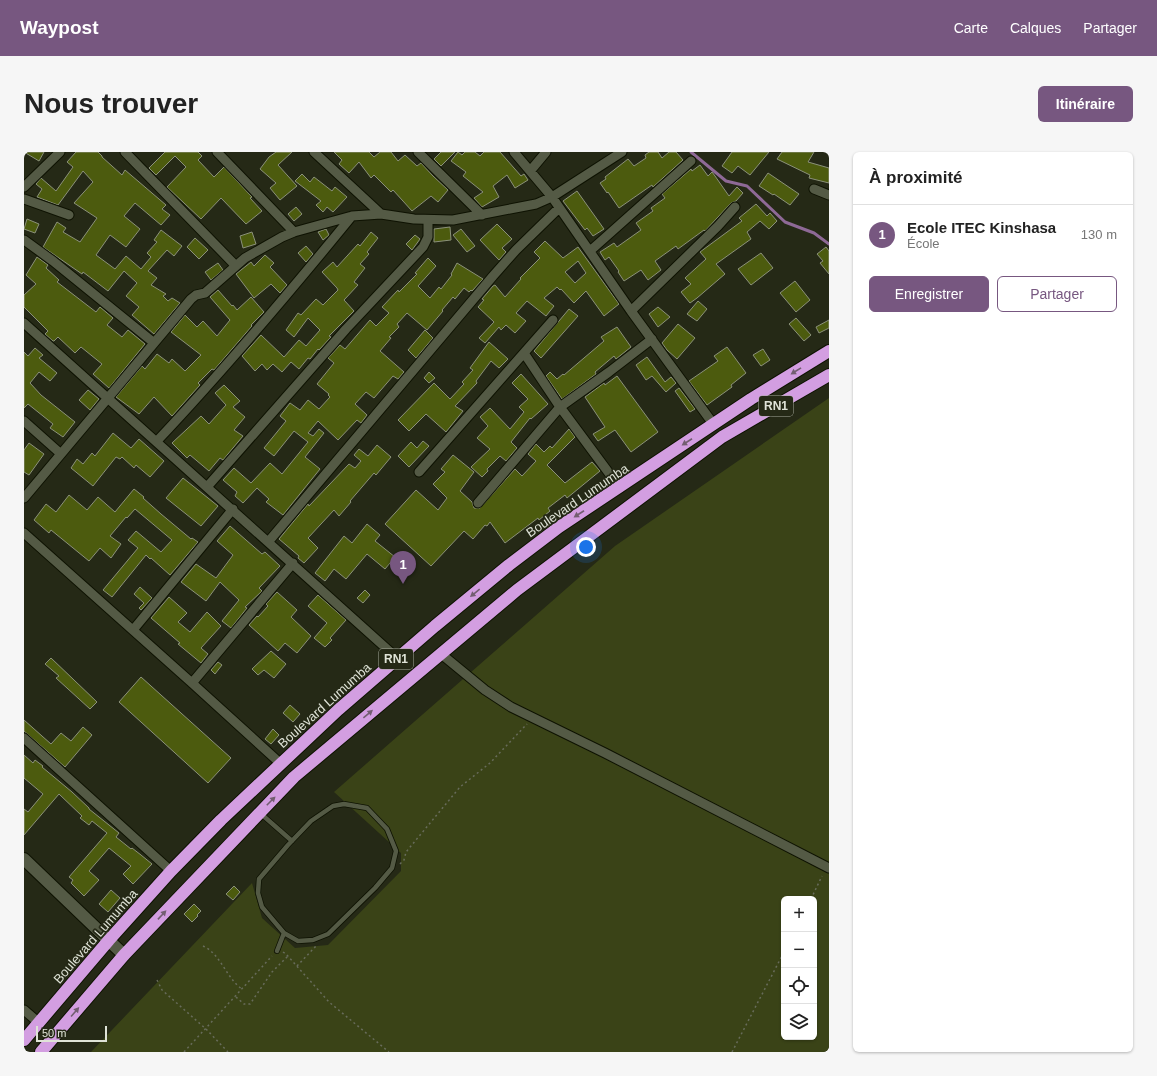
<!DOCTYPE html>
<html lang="fr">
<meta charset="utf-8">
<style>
body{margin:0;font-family:Arial,sans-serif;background:#f6f6f6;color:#222}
.controls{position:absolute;right:12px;bottom:12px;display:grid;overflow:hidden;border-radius:6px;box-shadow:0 1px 3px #0004}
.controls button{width:36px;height:36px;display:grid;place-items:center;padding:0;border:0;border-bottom:1px solid #e0e0e0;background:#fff;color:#222;font:20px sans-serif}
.scale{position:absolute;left:12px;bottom:10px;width:71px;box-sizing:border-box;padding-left:4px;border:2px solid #dfe3d7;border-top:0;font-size:11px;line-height:14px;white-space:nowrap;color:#dfe3d7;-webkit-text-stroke:3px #252916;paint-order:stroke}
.you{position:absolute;left:562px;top:395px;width:14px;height:14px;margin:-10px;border:3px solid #fff;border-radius:50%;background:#1a73e8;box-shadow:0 0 0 6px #1a73e833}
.badge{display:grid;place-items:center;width:26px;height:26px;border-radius:50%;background:#775780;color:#fff;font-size:13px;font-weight:700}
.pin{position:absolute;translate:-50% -33px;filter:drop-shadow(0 1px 2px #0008)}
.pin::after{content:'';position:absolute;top:21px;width:14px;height:12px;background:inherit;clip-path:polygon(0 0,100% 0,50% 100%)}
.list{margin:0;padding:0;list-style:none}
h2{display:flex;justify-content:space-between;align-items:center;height:52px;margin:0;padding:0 16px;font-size:17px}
h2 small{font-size:13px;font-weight:400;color:#767676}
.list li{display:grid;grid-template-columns:26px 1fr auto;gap:12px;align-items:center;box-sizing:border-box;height:60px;padding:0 16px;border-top:1px solid #e0e0e0}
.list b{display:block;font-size:15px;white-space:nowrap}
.list p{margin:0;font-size:13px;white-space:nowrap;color:#767676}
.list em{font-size:13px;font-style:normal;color:#767676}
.actions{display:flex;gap:8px;padding:12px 16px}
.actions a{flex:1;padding:9px 0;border:1px solid #775780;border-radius:6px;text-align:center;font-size:14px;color:#775780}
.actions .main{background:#775780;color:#fff}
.icon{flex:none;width:22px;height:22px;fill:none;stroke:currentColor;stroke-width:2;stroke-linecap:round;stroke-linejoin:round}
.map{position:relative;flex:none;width:805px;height:900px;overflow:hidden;border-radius:6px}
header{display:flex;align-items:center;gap:24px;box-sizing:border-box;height:56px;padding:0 20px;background:#775780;color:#fff}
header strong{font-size:19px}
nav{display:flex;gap:22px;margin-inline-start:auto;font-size:14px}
.intro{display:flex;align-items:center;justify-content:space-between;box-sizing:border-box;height:96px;padding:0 24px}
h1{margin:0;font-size:28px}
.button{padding:10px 18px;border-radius:6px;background:#775780;color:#fff;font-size:14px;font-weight:700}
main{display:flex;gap:24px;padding:0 24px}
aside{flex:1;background:#fff;border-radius:6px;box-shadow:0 1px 3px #0004}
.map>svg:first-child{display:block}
.green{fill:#3a4317;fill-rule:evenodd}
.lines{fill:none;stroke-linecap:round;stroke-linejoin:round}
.stream{stroke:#8e6996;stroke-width:3}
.building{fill:#4c5b0e;stroke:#8b917a;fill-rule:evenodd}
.lane-casing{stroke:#0e1202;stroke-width:6}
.street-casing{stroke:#0e1202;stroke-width:11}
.secondary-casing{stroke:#0e1202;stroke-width:14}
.highway-casing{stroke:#0e1202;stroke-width:14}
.path{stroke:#686c5b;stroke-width:1.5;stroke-dasharray:2 3;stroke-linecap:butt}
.lane{stroke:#545a45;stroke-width:4.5}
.street{stroke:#545a45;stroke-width:9}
.secondary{stroke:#545a45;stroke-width:12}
.highway{stroke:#d39ee1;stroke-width:12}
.oneway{fill:#735e71}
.labels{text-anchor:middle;stroke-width:3.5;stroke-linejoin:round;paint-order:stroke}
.shield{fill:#252916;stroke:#a7ab9d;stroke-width:1}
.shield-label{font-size:12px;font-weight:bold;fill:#dfe3d7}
.street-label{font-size:13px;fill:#dfe3d7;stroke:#252916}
</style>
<header>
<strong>Waypost</strong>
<nav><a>Carte</a><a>Calques</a><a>Partager</a></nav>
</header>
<div class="intro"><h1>Nous trouver</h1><a class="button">Itinéraire</a></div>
<main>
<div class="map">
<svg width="805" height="900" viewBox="0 0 805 900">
<rect width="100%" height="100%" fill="#252916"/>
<path class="green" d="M 805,246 L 805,900 L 67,900 L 228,731 L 238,766 L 271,796 L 304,793 L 377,719 L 377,701 L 310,640 L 591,394 ZM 760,747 L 790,747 L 790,885 L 760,885 Z"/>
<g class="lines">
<path class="stream" d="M 667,0 L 702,29 L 723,34 L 761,70 L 790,81 L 805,92"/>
</g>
<path class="building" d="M 0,0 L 20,0 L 15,9 Z
M 52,0 L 74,0 L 78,4 L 78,5 L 98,23 L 101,18 L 142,53 L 138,57 L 146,63 L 137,73 L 111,51 L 100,64 L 116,77 L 102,95 L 86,83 L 72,103 L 91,117 L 102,104 L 117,117 L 127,105 L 123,101 L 133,90 L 130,88 L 137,78 L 158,94 L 150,104 L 143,98 L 124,119 L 133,126 L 127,133 L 142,142 L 139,144 L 144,149 L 148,146 L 156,151 L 130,182 L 108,163 L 115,155 L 102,144 L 113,131 L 100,119 L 84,139 L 59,120 L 58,122 L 19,95 L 33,70 L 42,76 L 39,80 L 56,90 L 73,66 L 50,51 L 69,30 L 59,19 L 34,53 L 13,45 L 18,37 L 12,32 L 17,26 L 32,39 L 49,15 L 43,10 Z
M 141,0 L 174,0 L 178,4 L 174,8 L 190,25 L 200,15 L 228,45 L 226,46 L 238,59 L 222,72 L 197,46 L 177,67 L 143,35 L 162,15 L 151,4 L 132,23 L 125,16 Z
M 252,0 L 268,0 L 254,13 L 273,34 L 256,48 L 246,36 L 252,31 L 236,17 L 245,5 Z
M 310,0 L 345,0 L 350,5 L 356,0 L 367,0 L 374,9 L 381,3 L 393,14 L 397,11 L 409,24 L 424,38 L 414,50 L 407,44 L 388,59 L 369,38 L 367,40 L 350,23 L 347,26 L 335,10 L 325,21 L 315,12 L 318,8 Z
M 417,0 L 431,0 L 417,14 L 410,7 Z
M 434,0 L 438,3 L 441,0 L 451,0 L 456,4 L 460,0 L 476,0 L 497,24 L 500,22 L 504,28 L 491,36 L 483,23 L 469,34 L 475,45 L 458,55 L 450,46 L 459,40 L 439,24 L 442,20 L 427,9 Z
M 625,0 L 634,0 L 638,6 L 645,0 L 652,0 L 659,8 L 629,35 L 628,33 L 595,56 L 584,40 L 583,41 L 576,31 L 582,27 L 581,25 L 604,7 L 610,14 L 622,6 L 621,3 Z
M 708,0 L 745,0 L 726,23 L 714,14 L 708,21 L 698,14 Z
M 758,0 L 790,0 L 784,10 L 805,16 L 805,31 L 785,26 L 786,23 L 753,7 Z
M 676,13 L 684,24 L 688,20 L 691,24 L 705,44 L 713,35 L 719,41 L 712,49 L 707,51 L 681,79 L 680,78 L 654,97 L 652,94 L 631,109 L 637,118 L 624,128 L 617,118 L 600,129 L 594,120 L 595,119 L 585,105 L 581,108 L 576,100 L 590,91 L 593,95 L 617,78 L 612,71 L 629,59 L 627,56 L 641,46 L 638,42 L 667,17 L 668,19 Z
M 744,21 L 775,42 L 766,53 L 750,42 L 749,43 L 735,34 Z
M 278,22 L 286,30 L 290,25 L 308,39 L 311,35 L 323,45 L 309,60 L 303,55 L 299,60 L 292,53 L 297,49 L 271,29 Z
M 553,39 L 580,77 L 569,84 L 563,76 L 561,78 L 539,49 Z
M 732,52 L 743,64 L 746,61 L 753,69 L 745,77 L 736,69 L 723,80 L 727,87 L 692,112 L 701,122 L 673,146 L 666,151 L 657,140 L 667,132 L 661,126 L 682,107 L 676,100 L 718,69 L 715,66 Z
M 272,55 L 278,62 L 270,69 L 264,62 Z
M 3,67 L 15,72 L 11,81 L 0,77 Z
M 473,72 L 488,87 L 478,96 L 482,100 L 475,108 L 456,88 Z
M 426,75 L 427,88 L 410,90 L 410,77 Z
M 302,77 L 305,83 L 299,88 L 294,80 Z
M 437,77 L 451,94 L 443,100 L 429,83 Z
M 228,80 L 232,92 L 219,96 L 216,84 Z
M 347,80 L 354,86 L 343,100 L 345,102 L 336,112 L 341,116 L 330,130 L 334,133 L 320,148 L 330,159 L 305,184 L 307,185 L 295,198 L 294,197 L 286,207 L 284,206 L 275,217 L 267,210 L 258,220 L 249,212 L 243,218 L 238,212 L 231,219 L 218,204 L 237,183 L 260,205 L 275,188 L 282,194 L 296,178 L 284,166 L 270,185 L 262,178 L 274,161 L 277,163 L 292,147 L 299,153 L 314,138 L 313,136 L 298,120 L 309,110 L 313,115 L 334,92 L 336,94 Z
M 391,83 L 396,87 L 388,98 L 382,92 Z
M 171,86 L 184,98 L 175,107 L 163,95 Z
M 521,89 L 539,106 L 554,95 L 595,152 L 580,164 L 562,139 L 550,151 L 537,137 L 536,138 L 533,135 L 520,146 L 530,154 L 522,164 L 503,149 L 492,161 L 502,169 L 491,181 L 482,173 L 477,178 L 475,175 L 461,191 L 455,186 L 470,170 L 454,155 L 460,148 L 458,147 L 469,134 L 471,133 L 481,145 L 497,127 L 496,126 L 516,106 L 510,100 ZM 554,109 L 562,121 L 551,131 L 541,120 Z
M 282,94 L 289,102 L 282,110 L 274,101 Z
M 802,95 L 805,99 L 805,122 L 796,111 L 799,109 L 793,102 Z
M 737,101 L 749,116 L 727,133 L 714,117 Z
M 241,103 L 250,111 L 246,115 L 263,133 L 256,141 L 247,132 L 230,146 L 212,122 L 227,110 L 230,114 Z
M 13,105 L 24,113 L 22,116 L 35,128 L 33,130 L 72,160 L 76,155 L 89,166 L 83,173 L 98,185 L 104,178 L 121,192 L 85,236 L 69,222 L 78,212 L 57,195 L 51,201 L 34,185 L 30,189 L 29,189 L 21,182 L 24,179 L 0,155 L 0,143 L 12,132 L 2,123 Z
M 404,106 L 412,114 L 394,134 L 406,146 L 415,135 L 417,137 L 428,123 L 427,122 L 433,111 L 459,127 L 448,139 L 447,138 L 445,140 L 440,136 L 431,147 L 429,145 L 418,158 L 419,159 L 403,178 L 383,161 L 373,172 L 375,175 L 365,185 L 367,186 L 356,199 L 380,220 L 374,227 L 369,224 L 350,246 L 342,240 L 331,252 L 343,263 L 337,271 L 333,268 L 314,288 L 294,269 L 284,281 L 289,284 L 295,277 L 300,281 L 281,305 L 296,317 L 259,363 L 242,350 L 245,347 L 233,336 L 219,351 L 211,344 L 213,340 L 199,328 L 210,316 L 227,331 L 246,311 L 258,322 L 284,290 L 270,279 L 250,304 L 240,296 L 262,269 L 256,264 L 266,251 L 276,258 L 284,248 L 295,257 L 306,245 L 304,243 L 305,242 L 293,232 L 310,211 L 304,206 L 316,193 L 321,197 L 346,168 L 352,174 L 365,161 L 358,155 L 374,138 L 375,140 L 393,122 L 391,121 Z
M 194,111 L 199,118 L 187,128 L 181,120 Z
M 771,129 L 786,148 L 772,160 L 756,141 Z
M 194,138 L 208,154 L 209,153 L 213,158 L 227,145 L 240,160 L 227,173 L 228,174 L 190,218 L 188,217 L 174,231 L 176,233 L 148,264 L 130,245 L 115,262 L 92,245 L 118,214 L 121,217 L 133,202 L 145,211 L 148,207 L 161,219 L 177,203 L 147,180 L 161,163 L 173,175 L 179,169 L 193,184 L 206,168 L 186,145 Z
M 674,149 L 683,157 L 673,169 L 663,162 Z
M 634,155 L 646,165 L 634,175 L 625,162 Z
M 545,157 L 554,164 L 517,206 L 510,199 Z
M 772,166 L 787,183 L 780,189 L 765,172 Z
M 805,168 L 805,176 L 795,181 L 792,175 Z
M 654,172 L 671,186 L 653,207 L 643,198 L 638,191 Z
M 593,175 L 607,195 L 592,207 L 590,204 L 571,220 L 572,222 L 538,247 L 522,224 L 526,220 L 533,227 L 539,222 L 540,223 L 580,189 L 577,185 Z
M 401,178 L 409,186 L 392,206 L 384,198 Z
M 465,190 L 484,207 L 475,216 L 467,209 L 452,229 L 453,231 L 431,254 L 439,259 L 422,280 L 402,262 L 385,279 L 374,268 L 410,231 L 426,247 L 440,232 L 438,230 L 449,218 L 446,216 Z
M 703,195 L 722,221 L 707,233 L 708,235 L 683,253 L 665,229 L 694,209 L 690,204 Z
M 11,196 L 19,203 L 15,206 L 33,221 L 26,229 L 15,220 L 6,231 L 17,243 L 51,270 L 39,285 L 26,276 L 29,272 L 4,252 L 0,256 L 0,200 L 4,204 Z
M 739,197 L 746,208 L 737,214 L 729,203 Z
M 623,205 L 641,230 L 647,225 L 652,231 L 642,240 L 628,224 L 622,228 L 612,213 Z
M 405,220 L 411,226 L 405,231 L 400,226 Z
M 497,222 L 524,252 L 507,267 L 506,266 L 487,290 L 493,296 L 482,309 L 476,304 L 463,317 L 464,319 L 458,325 L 447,315 L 466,297 L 453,286 L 464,274 L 456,265 L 466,256 L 486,277 L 500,260 L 495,255 L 504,247 L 488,231 Z
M 593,224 L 634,280 L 607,300 L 591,278 L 574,289 L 569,282 L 581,275 L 561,245 L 580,231 L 581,233 Z
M 200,233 L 216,249 L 209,255 L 221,265 L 210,278 L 219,284 L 199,308 L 196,306 L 185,319 L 166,303 L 163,306 L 148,291 L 177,264 L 185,272 L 202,253 L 191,241 Z
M 655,236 L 671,257 L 666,260 L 651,239 Z
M 64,238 L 75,247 L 66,258 L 55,248 Z
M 545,277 L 551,285 L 523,313 L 541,331 L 568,310 L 576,319 L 543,346 L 541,343 L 524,356 L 526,359 L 515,368 L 514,366 L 481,391 L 466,370 L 463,374 L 461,373 L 449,387 L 440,379 L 407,414 L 361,372 L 392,338 L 414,358 L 423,346 L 409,332 L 421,320 L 417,317 L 429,303 L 450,320 L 436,339 L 448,350 L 450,356 L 456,356 L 491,317 L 498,324 L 512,309 L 504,302 L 512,292 L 520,300 L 526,294 L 528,296 Z
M 89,281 L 107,296 L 115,287 L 140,309 L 126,325 L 112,313 L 110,316 L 98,305 L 96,307 L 92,305 L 69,334 L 47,316 L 53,307 L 59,312 L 68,301 L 71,304 Z
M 399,289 L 405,294 L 385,315 L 374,304 L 387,290 L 393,296 Z
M 5,291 L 20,302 L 5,323 L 0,320 L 0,298 Z
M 353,293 L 367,305 L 352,323 L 350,321 L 326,349 L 327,350 L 315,364 L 310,358 L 284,386 L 294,396 L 280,411 L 274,406 L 275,404 L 255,387 L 284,352 L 285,354 L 325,312 L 331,316 L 337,309 L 330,303 L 335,297 L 344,304 Z
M 159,326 L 194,354 L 177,374 L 142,346 Z
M 110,337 L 120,345 L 119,346 L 137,362 L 167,387 L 168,386 L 174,390 L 146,423 L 127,406 L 126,407 L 122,403 L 88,445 L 79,438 L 114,396 L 104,388 L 112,379 L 137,400 L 148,388 L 111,357 L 103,366 L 102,365 L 86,384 L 97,392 L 87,406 L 76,396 L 65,409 L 27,378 L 25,381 L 10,368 L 22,352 L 32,360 L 45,343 L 63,358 L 74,345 L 91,360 Z
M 343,372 L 356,383 L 351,389 L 371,405 L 361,417 L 343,402 L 322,427 L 310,417 L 301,429 L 291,421 L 320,384 L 328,391 Z
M 206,374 L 238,402 L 241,400 L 256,414 L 235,436 L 238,439 L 221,455 L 223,456 L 207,476 L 198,469 L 215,448 L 196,430 L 182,449 L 157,430 L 172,412 L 192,426 L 209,403 L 193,389 Z
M 116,435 L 128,446 L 117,458 L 115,456 L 120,451 L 110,442 Z
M 341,438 L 346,443 L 339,451 L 333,446 Z
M 253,440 L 273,458 L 267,465 L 287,484 L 273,501 L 261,491 L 254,499 L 225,473 L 233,464 L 234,465 L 244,454 L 242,452 Z
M 294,443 L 322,468 L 306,486 L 308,488 L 301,495 L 290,486 L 303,471 L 284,454 Z
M 145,445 L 163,461 L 154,470 L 166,480 L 183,460 L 197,474 L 177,496 L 184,502 L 177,511 L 154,492 L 156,491 L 127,466 Z
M 247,499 L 262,512 L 250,526 L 240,518 L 234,523 L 228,517 Z
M 27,506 L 73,550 L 66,557 L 32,526 L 35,524 L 21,512 Z
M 194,510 L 198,513 L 191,522 L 187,518 Z
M 117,525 L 207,606 L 184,631 L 95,550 Z
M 266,553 L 276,562 L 269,570 L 259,561 Z
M 0,568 L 27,592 L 37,581 L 47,589 L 59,575 L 68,583 L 41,615 L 0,579 Z
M 249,577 L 255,583 L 247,592 L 241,587 Z
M 0,603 L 9,611 L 11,608 L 19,614 L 18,615 L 48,640 L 65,656 L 65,657 L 95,681 L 92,685 L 107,697 L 108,696 L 117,703 L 128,712 L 109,732 L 99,722 L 107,714 L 85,696 L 65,719 L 75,728 L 60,744 L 47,731 L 49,728 L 45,725 L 83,681 L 68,669 L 65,673 L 56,666 L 58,664 L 35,642 L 0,683 L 0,657 L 4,660 L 19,642 L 0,626 Z
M 210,734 L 216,740 L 209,748 L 202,742 Z
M 87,738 L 96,746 L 84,760 L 75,752 Z
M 170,752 L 177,759 L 173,763 L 174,764 L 168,770 L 160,762 Z"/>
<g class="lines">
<defs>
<path id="lane" d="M 236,661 L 268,689
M 253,799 L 260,781 L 238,755 L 234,741 L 235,727 L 264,693 L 287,669 L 309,654 L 320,652 L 343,656 L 363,677 L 372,699 L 368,716 L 351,736 L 304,782 L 289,788 L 274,789 L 260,781"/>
<path id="street" d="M 101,0 L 211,113
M 193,0 L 270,80
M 290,0 L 357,62
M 394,0 L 458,63
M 490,0 L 528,45 L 607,159 L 690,273
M 507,18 L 522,0
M 0,35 L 36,0
M 790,37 L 805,43
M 0,47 L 45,63
M 0,88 L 29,109 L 129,190
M 566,99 L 667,9
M 607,159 L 694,74 L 711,55
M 0,171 C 125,282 249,394 373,506
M 500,201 L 536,255 L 596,336
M 0,269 L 37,302
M 133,289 C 201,217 265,141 328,64
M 395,320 L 529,168
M 183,335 L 322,177 L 399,95 L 404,85 L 404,68
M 0,346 L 167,147 L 172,143 L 181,141 L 221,106 L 258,85 L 270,80 L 328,64 L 357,62 L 390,67 L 429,68 L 512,52 L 528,45 L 598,0
M 454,351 L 536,255 L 585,220 L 628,187
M 0,381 L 168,531 L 256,611
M 245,389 L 469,124 L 492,98 L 535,56
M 109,478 L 209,357
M 416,501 L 461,538 L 487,555 L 581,601 L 805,716
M 168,531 L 269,411
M 0,586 L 147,719
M 0,858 L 14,870"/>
<path id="secondary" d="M 0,707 L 100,803"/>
<path id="highway" d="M 0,888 L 85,788 L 147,719 L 197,668 L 314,558 L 411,474 L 485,413 L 535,375 L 727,247 L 805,199
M 17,900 L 100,803 L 270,625 L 493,438 L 698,285 L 805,223"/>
</defs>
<use href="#lane" class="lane-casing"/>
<use href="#street" class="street-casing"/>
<use href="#secondary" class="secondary-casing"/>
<use href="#highway" class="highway-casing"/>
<path class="path" d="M 376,712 L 380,708 L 382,700 L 436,635 L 466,611 L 503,572
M 787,747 L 798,724
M 179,794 C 197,802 202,826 218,837
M 259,800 L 262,802 L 305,850 L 365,900
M 273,814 L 292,794
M 133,828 L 138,838 L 182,877 L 204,900
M 212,845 L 220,852 L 226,852 L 248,820 L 264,804
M 160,900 L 248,804
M 708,900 L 760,800"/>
<use href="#lane" class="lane"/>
<use href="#street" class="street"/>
<use href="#secondary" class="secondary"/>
<use href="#highway" class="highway"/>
</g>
<defs><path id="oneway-solid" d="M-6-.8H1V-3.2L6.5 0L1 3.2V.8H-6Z"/></defs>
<g class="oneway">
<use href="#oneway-solid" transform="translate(772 219) rotate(148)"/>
<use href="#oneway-solid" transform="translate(663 290) rotate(147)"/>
<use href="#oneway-solid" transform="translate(555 362) rotate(147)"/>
<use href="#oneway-solid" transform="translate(451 441) rotate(141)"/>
<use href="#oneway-solid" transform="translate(344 562) rotate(-40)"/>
<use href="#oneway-solid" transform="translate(247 649) rotate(-45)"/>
<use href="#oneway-solid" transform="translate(138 763) rotate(-47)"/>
<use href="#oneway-solid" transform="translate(51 860) rotate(-49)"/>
</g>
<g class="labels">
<g class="shield">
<rect x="735" y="244" width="34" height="20" rx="3"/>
<rect x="355" y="497" width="34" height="20" rx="3"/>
</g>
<g class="shield-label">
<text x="752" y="258">RN1</text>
<text x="372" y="511">RN1</text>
</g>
<g class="street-label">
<text transform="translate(553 348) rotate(-34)" y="5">Boulevard Lumumba</text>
<text transform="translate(300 553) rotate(-42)" y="5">Boulevard Lumumba</text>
<text transform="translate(71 784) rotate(-49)" y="5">Boulevard Lumumba</text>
</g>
</g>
</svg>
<div class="controls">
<button>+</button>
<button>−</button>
<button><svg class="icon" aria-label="locate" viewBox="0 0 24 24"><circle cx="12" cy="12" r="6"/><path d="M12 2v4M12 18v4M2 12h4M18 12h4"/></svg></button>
<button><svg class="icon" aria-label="layers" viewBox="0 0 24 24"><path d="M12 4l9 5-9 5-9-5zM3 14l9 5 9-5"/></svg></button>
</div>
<div class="scale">50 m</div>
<div class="you"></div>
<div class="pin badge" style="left:379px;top:432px">1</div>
</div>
<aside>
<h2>À proximité<small></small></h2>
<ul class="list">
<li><span class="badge">1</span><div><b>Ecole ITEC Kinshasa</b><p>École</p></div><em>130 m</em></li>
</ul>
<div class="actions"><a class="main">Enregistrer</a><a>Partager</a></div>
</aside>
</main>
